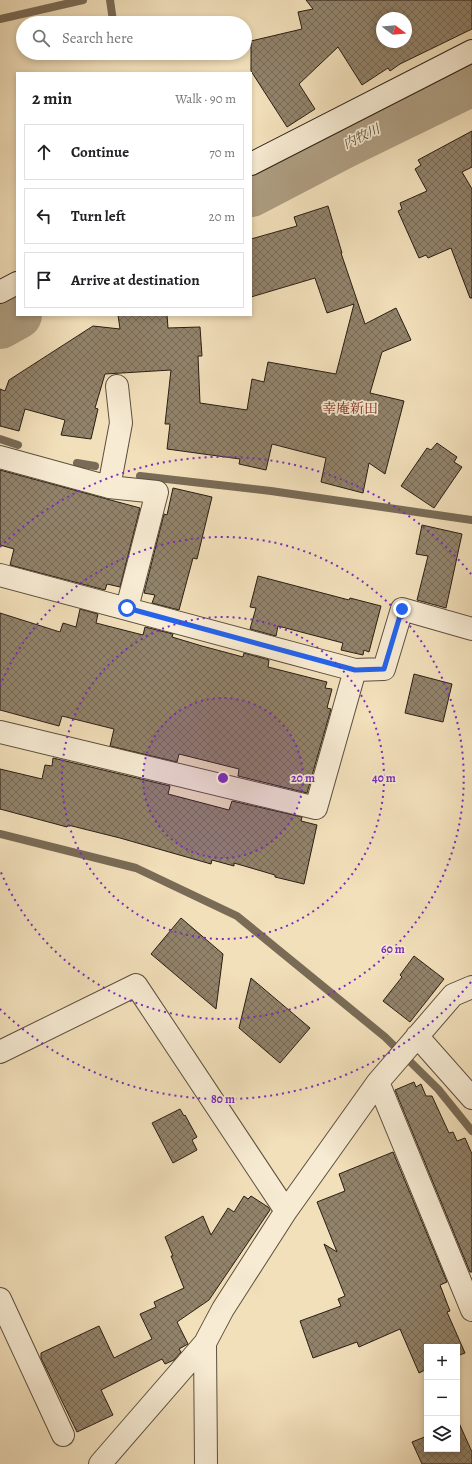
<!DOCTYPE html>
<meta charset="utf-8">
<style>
body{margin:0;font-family:Alegreya,"Noto Serif JP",serif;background:#f2f2f2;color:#202124}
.controls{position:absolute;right:12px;bottom:12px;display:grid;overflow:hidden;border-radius:0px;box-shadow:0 2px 6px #0003}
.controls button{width:36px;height:36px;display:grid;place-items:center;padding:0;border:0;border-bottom:1px solid #e0e0e0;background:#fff;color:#202124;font:20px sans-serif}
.compass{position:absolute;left:376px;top:12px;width:36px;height:36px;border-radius:50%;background:#fff;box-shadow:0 2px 6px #0003;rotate:106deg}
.stop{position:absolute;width:12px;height:12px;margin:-9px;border:3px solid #2563eb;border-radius:50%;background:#fff}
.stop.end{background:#2563eb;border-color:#fff;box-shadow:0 1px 4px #0008}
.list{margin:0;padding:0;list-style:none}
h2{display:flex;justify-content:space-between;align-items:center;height:52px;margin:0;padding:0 16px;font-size:17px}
h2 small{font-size:13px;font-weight:400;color:#757577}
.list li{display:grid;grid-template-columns:26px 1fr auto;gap:12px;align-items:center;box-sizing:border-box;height:56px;margin:0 8px 8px;padding:0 8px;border:1px solid #e0e0e0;border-radius:0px}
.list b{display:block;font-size:15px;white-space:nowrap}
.list em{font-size:13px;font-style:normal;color:#757577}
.icon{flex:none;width:22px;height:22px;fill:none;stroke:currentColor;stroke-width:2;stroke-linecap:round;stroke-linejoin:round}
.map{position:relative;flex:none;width:472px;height:1464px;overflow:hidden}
.search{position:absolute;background:#fff;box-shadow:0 2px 6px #0003;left:16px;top:16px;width:236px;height:44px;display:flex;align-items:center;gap:10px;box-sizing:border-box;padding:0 14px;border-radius:22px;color:#757577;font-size:15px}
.panel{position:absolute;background:#fff;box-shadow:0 2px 6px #0003;left:16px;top:72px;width:236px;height:244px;border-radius:0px}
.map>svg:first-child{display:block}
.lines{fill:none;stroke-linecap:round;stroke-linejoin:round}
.stream{stroke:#796b56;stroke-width:8}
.river{stroke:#ae9e82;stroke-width:48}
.building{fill:url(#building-cross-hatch);stroke:#2a1e14;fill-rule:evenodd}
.street-casing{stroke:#5c4e3e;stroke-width:24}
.secondary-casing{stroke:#2a1e14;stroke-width:24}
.street{stroke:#f7ebd3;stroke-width:22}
.secondary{stroke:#f7ebd3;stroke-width:22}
.route{stroke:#2563eb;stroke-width:5}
.ring{fill:none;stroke:#7b2cbf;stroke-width:2;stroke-dasharray:2 4}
.labels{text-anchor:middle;stroke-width:3.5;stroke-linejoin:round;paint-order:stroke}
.water-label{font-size:13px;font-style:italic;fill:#584b3a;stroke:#f7ebd3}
.quarter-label{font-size:14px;fill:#7a1f14;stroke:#f7ebd3}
.centre{fill:#7b2cbf;stroke:#f7ebd3;stroke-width:2}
.ring-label{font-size:12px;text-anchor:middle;font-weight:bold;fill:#7b2cbf;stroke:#f7ebd3;stroke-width:3.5;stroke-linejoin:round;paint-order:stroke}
</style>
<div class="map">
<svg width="472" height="1464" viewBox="0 0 472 1464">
<defs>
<pattern id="building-cross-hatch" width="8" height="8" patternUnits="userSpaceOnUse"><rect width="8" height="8" fill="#92836b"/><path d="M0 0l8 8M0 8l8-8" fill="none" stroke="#776b57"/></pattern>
</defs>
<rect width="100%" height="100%" fill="#f2e0bb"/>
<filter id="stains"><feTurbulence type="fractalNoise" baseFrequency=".005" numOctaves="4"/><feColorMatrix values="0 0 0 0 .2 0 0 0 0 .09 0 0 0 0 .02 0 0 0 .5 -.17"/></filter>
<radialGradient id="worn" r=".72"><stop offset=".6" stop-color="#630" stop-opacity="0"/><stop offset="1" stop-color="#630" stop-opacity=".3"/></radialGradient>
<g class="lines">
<path class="stream" d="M 110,0 L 113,21
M 0,19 L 83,0
M 0,439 L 18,445
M 77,463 L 95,466
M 140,476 L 271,491 L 472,520
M 0,834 L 136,868 L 237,916 L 385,1037 L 438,1089 L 472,1131"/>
<path class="river" d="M 251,193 L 343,145 L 472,82
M 0,325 L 18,315"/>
</g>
<path class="building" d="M 306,0 L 472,0 L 472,29 L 400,64 L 390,71 L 388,68 L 362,85 L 338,47 L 299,84 L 315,109 L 287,127 L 251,71 L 251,41 L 302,29 L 298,12 L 313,9 ZM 382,18 L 406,18 L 406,42 L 382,42 Z
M 472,131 L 472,167 L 462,172 L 472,189 L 472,298 L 470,298 L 451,248 L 428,258 L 426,255 L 419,258 L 398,211 L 402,209 L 400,203 L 427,191 L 415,169 L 421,165 L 418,160 Z
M 328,206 L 342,253 L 341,253 L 365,324 L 396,308 L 411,340 L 382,352 L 370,393 L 404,401 L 385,474 L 369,463 L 363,493 L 321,482 L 326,458 L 272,444 L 266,470 L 239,464 L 240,459 L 167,449 L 170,424 L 165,424 L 171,370 L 105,374 L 95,408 L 98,409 L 91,439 L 61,435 L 65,420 L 25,409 L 19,431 L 0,426 L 0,389 L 5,391 L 9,380 L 93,326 L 120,329 L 118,315 L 167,315 L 168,328 L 200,327 L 202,356 L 198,356 L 200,403 L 247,410 L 252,379 L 264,382 L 268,362 L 336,374 L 354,304 L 327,313 L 315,278 L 251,297 L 251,239 L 297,226 L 294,217 Z
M 437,443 L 457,457 L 454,462 L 462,467 L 434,508 L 401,486 L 427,448 L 431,450 Z
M 0,470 L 140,508 L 120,587 L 107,584 L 105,590 L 10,565 L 14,549 L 0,545 Z
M 173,488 L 212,497 L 197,559 L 193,558 L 179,610 L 152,603 L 155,595 L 144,593 L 164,514 L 167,515 Z
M 422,525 L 462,534 L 446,608 L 417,600 L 428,556 L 416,554 Z
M 258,576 L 349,600 L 350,598 L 381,606 L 369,652 L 364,650 L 363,655 L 341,650 L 343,643 L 278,626 L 276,636 L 250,629 L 256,608 L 250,607 Z
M 80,609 L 98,614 L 96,623 L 143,635 L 145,627 L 173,634 L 172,637 L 202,646 L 243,657 L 244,653 L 269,660 L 268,667 L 327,682 L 325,688 L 332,689 L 327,708 L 331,709 L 307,793 L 238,776 L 239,769 L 179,754 L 177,762 L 110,746 L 114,729 L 62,716 L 59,726 L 0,710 L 0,613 L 60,632 L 63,623 L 76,627 Z
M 414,674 L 452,684 L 443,722 L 405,713 Z
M 53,758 L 170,786 L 168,794 L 229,810 L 232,801 L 302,817 L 301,821 L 317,825 L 304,884 L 275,877 L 275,875 L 234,863 L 234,866 L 212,860 L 211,864 L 120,838 L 68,825 L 67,827 L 0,809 L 0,769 L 42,779 L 45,765 L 52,766 Z
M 181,918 L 223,954 L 216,1009 L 151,954 Z
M 414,956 L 444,979 L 410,1022 L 383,1001 L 402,977 L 400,975 Z
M 251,978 L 310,1028 L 280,1063 L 239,1028 Z
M 414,1082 L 416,1087 L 421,1084 L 426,1096 L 432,1096 L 449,1133 L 453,1132 L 457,1141 L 465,1138 L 472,1154 L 472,1272 L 470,1272 L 395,1090 Z
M 180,1109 L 184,1116 L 185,1115 L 197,1137 L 192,1140 L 197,1150 L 173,1163 L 152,1123 Z
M 393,1152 L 447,1282 L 440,1285 L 450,1311 L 447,1312 L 465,1353 L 457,1356 L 457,1347 L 427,1347 L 427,1369 L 419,1373 L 400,1329 L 359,1347 L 357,1342 L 313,1358 L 300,1321 L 341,1306 L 338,1299 L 345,1296 L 324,1244 L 337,1252 L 317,1202 L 345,1191 L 339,1174 Z
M 244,1196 L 248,1199 L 251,1196 L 268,1207 L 270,1210 L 209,1300 L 177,1322 L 188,1344 L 179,1349 L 181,1352 L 174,1360 L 165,1364 L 162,1359 L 101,1390 L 113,1415 L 77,1432 L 41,1358 L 41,1353 L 99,1326 L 114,1358 L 152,1339 L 140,1314 L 156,1307 L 154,1302 L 184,1288 L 171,1256 L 173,1256 L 165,1237 L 203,1216 L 211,1235 L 228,1208 L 234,1212 Z
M 459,1423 L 472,1452 L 472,1464 L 422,1464 L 412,1442 L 427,1436 L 427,1449 L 457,1449 L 457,1424 Z"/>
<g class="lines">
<defs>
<path id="street" d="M 0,457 L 109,487 L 157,492 L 127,608
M 109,487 L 121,423 L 117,386
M 0,575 L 355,670 L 384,669 L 402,609 L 472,629
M 0,732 L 316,808 L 355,670
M 417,1036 L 472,1098
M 0,1052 L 136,985 L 286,1211
M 378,1082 L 472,1310
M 0,1299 L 63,1435
M 205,1343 L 206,1464
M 100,1464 L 205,1343 L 223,1309 L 286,1211 L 378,1082 L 453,995 L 472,987"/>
<path id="secondary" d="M 251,164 L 472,51
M 0,292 L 17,283"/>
</defs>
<use href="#street" class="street-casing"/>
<use href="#secondary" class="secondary-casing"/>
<use href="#street" class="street"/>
<use href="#secondary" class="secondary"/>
</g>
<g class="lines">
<path class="route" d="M 127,608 L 355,670 L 384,669 L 402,609"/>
</g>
<circle cx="223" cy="778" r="80" fill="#7b2cbf" fill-opacity=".12"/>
<g class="ring">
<circle cx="223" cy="778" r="80"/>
<circle cx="223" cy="778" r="161"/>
<path d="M0 686A241 241 0 1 1 0 870"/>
<path d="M471 982A321 321 0 0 1 0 1009M0 547A321 321 0 0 1 471 574"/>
</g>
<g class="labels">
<g class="water-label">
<text transform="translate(361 136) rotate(-26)" y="5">内牧川</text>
</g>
<g class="quarter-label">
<text x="350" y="413">幸庵新田</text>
</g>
</g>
<circle cx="223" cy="778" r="6" class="centre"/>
<g class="ring-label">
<text x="303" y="782">20 m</text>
<text x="384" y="782">40 m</text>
<text x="393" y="953">60 m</text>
<text x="223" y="1103">80 m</text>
</g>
<rect width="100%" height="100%" filter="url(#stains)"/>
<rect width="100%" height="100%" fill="url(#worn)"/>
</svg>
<div class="controls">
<button>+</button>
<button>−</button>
<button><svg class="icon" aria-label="layers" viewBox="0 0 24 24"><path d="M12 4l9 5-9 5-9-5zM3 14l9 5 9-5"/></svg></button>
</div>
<svg class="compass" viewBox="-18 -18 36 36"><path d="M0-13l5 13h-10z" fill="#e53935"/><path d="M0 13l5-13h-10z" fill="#757577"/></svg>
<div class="stop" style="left:127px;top:608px"></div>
<div class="stop end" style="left:402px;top:609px"></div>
<div class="search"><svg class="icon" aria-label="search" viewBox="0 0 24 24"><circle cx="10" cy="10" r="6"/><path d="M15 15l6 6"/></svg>Search here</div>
<section class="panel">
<h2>2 min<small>Walk · 90 m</small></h2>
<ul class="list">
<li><svg class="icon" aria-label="ahead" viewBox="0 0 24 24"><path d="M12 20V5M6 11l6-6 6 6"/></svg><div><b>Continue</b></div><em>70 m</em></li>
<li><svg class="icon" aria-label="left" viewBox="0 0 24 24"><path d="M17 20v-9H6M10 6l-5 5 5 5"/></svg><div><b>Turn left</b></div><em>20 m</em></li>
<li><svg class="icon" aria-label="arrive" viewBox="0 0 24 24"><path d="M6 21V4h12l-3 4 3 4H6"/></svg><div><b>Arrive at destination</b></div></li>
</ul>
</section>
</div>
